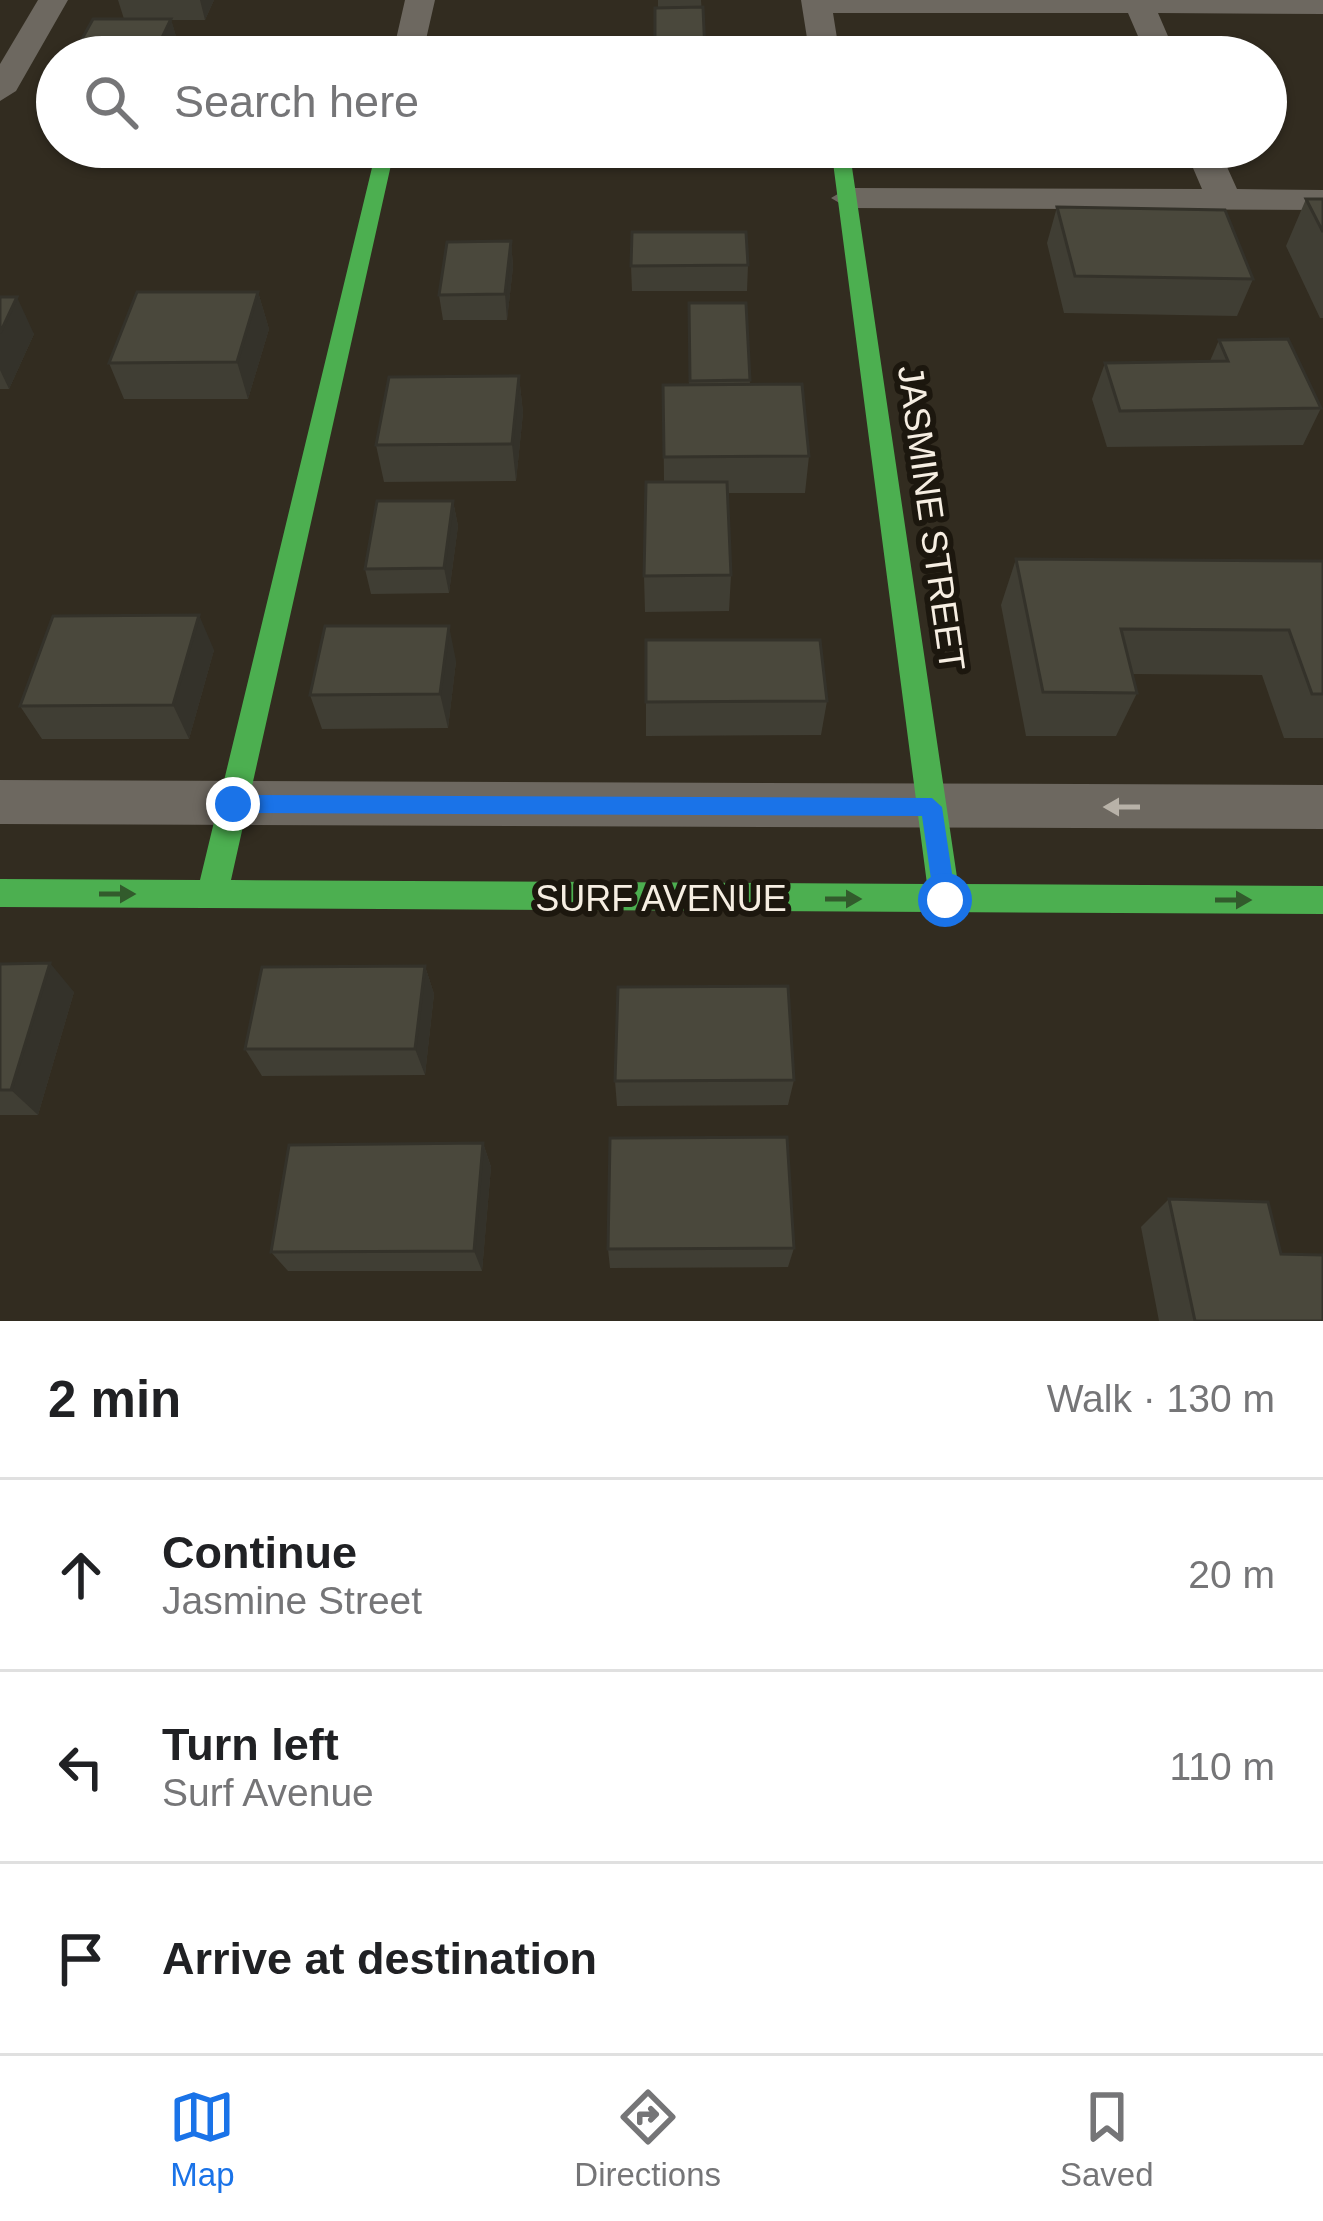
<!DOCTYPE html>
<meta charset="utf-8">
<style>
body{margin:0;font-family:Arial,sans-serif;background:#f2f2f2;color:#202124}
.stop{position:absolute;width:36px;height:36px;margin:-27px;border:9px solid #1a73e8;border-radius:50%;background:#fff}
.stop.end{background:#1a73e8;border-color:#fff;box-shadow:0 3px 12px #0008}
.list{margin:0;padding:0;list-style:none}
h2{display:flex;justify-content:space-between;align-items:center;height:156px;margin:0;padding:0 48px;font-size:51px}
h2 small{font-size:39px;font-weight:400;color:#757577}
.list li{display:grid;grid-template-columns:78px 1fr auto;gap:36px;align-items:center;box-sizing:border-box;height:192px;padding:0 48px;border-top:3px solid #e0e0e0}
.list b{display:block;font-size:45px;white-space:nowrap}
.list p{margin:0;font-size:39px;white-space:nowrap;color:#757577}
.list em{font-size:39px;font-style:normal;color:#757577}
.icon{flex:none;width:66px;height:66px;fill:none;stroke:currentColor;stroke-width:2;stroke-linecap:round;stroke-linejoin:round}
.map{position:relative;flex:none;width:1323px;height:1321px;overflow:hidden}
.search{position:absolute;background:#fff;box-shadow:0 3px 9px #0004;left:36px;right:36px;top:36px;height:132px;display:flex;align-items:center;gap:30px;box-sizing:border-box;padding:0 42px;border-radius:66px;color:#757577;font-size:45px}
.sheet{height:732px;background:#fff}
nav{display:flex;justify-content:space-around;align-items:center;box-sizing:border-box;height:168px;border-top:3px solid #e0e0e0;background:#fff;font-size:33px;color:#757577}
nav a{display:grid;justify-items:center;gap:6px}
nav .on{color:#1a73e8}
.map>svg:first-child{display:block}
.lines{fill:none;stroke-linecap:round;stroke-linejoin:round}
.street{fill:#6d6860;fill-rule:evenodd}
.fast{fill:#4caf50;fill-rule:evenodd}
.wall{fill:#403e34}
.shaded-wall{fill:#34322a}
.building{fill:#4a483c;stroke:#34322a;stroke-width:3}
.oneway{fill:#b8b2a8}
.oneway2{fill:#325b2c}
.route{fill:#1a73e8}
.labels{text-anchor:middle;stroke-width:12;stroke-linejoin:round;paint-order:stroke}
.street-label{font-size:36px;fill:#f6eee2;stroke:#1c170e}
</style>
<div class="map">
<svg width="1323" height="1321" viewBox="0 0 1323 1321">
<rect width="100%" height="100%" fill="#322c20"/>
<g class="lines">
<path class="street" d="M 38,0 L 68,0 L 16,91 L 0,101 L 0,64 Z
M 405,0 L 435,0 L 422,57 L 392,57 Z
M 801,0 L 1323,0 L 1323,14 L 1158,13 L 1177,57 L 1147,57 L 1128,13 L 833,13 L 840,57 L 810,57 Z
M 1184,147 L 1218,147 L 1237,189 L 1323,190 L 1323,210 L 848,208 L 831,198 L 848,188 L 1202,189 Z
M 0,780 L 1323,785 L 1323,829 L 0,824 Z"/>
<path class="fast" d="M 377,147 L 395,147 L 231,880 L 927,884 L 831,147 L 849,147 L 958,884 L 1323,886 L 1323,914 L 0,907 L 0,879 L 200,880 Z"/>
</g>
<path class="wall" d="M 118,0 L 214,0 L 205,20 L 171,20 L 178,43 L 171,57 L 82,57 L 78,46 L 124,19 Z
M 658,0 L 701,0 L 705,57 L 655,57 L 655,8 L 658,8 Z
M 1306,199 L 1323,199 L 1323,318 L 1320,318 L 1286,246 Z
M 1057,207 L 1253,279 L 1237,316 L 1064,313 L 1047,243 Z
M 511,241 L 513,267 L 507,320 L 443,320 L 439,295 Z
M 748,265 L 747,291 L 632,291 L 631,266 Z
M 258,292 L 269,329 L 248,399 L 124,399 L 109,363 Z
M 0,297 L 34,334 L 9,389 L 0,389 Z
M 689,303 L 746,303 L 750,384 L 809,456 L 805,493 L 727,493 L 731,575 L 729,611 L 645,612 L 644,576 L 664,482 L 663,385 L 689,384 Z
M 1219,340 L 1321,408 L 1303,445 L 1107,447 L 1092,399 L 1105,363 L 1210,361 Z
M 519,376 L 523,413 L 516,481 L 384,482 L 376,445 Z
M 453,501 L 458,526 L 449,593 L 371,594 L 365,569 Z
M 1016,559 L 1323,561 L 1323,738 L 1284,738 L 1262,675 L 1132,674 L 1137,693 L 1116,736 L 1026,736 L 1001,605 Z
M 646,640 L 827,701 L 821,735 L 646,736 Z
M 214,650 L 189,739 L 42,739 L 20,706 Z
M 456,661 L 448,728 L 322,729 L 310,695 Z
M 0,964 L 74,992 L 38,1115 L 0,1115 Z
M 425,966 L 434,994 L 425,1075 L 262,1076 L 245,1049 Z
M 794,1080 L 788,1105 L 617,1106 L 615,1081 Z
M 483,1143 L 491,1167 L 482,1271 L 288,1271 L 271,1252 Z
M 1169,1199 L 1281,1254 L 1323,1321 L 1159,1321 L 1141,1227 Z
M 794,1248 L 788,1267 L 610,1268 L 608,1249 Z"/>
<path class="shaded-wall" d="M 200,0 L 214,0 L 205,20 Z
M 171,19 L 178,43 L 171,57 L 162,57 L 158,46 Z
M 511,241 L 513,267 L 507,320 L 505,294 Z
M 258,292 L 269,329 L 248,399 L 237,362 Z
M 17,297 L 34,334 L 9,389 L 0,370 L 0,333 Z
M 519,376 L 523,413 L 516,481 L 512,444 Z
M 453,501 L 458,526 L 449,593 L 444,568 Z
M 199,615 L 214,650 L 189,739 L 173,705 Z
M 449,626 L 456,661 L 448,728 L 440,694 Z
M 50,963 L 74,992 L 38,1115 L 11,1090 Z
M 425,966 L 434,994 L 425,1075 L 415,1049 Z
M 483,1143 L 491,1167 L 482,1271 L 474,1251 Z"/>
<path class="building" d="M 703,7 L 705,53 L 655,53 L 655,8 Z
M 93,19 L 171,19 L 158,46 L 78,46 Z
M 1306,199 L 1323,199 L 1323,232 Z
M 1057,207 L 1225,210 L 1253,279 L 1075,276 Z
M 632,232 L 746,232 L 748,265 L 631,266 Z
M 511,241 L 505,294 L 439,295 L 447,242 Z
M 137,292 L 258,292 L 237,362 L 109,363 Z
M 0,297 L 17,297 L 0,333 Z
M 689,303 L 746,303 L 750,380 L 690,381 Z
M 1288,339 L 1321,408 L 1120,411 L 1105,363 L 1228,361 L 1219,340 Z
M 519,376 L 512,444 L 376,445 L 389,377 Z
M 802,384 L 809,456 L 664,457 L 663,385 Z
M 646,482 L 727,482 L 731,575 L 644,576 Z
M 377,501 L 453,501 L 444,568 L 365,569 Z
M 1016,559 L 1323,561 L 1323,694 L 1312,694 L 1289,630 L 1121,629 L 1137,693 L 1043,692 Z
M 199,615 L 173,705 L 20,706 L 53,616 Z
M 325,626 L 449,626 L 440,694 L 310,695 Z
M 646,640 L 820,640 L 827,701 L 646,702 Z
M 50,963 L 11,1090 L 0,1090 L 0,964 Z
M 425,966 L 415,1049 L 245,1049 L 262,967 Z
M 788,986 L 794,1080 L 615,1081 L 618,987 Z
M 787,1137 L 794,1248 L 608,1249 L 610,1138 Z
M 483,1143 L 474,1251 L 271,1252 L 289,1145 Z
M 1169,1199 L 1268,1202 L 1281,1254 L 1323,1255 L 1323,1321 L 1195,1321 Z"/>
<defs><path id="oneway-solid" d="M-6-.8H1V-3.2L6.5 0L1 3.2V.8H-6Z" transform="scale(3)"/></defs>
<use class="oneway" href="#oneway-solid" transform="translate(1122 807) rotate(-180)"/>
<g class="oneway2">
<use href="#oneway-solid" transform="translate(117 894)"/>
<use href="#oneway-solid" transform="translate(843 899)"/>
<use href="#oneway-solid" transform="translate(1233 900)"/>
</g>
<path class="route" d="M 233,795 L 932,798 L 942,807 L 956,900 L 945,910 L 934,900 L 922,816 L 233,813 L 223,804 Z"/>
<g class="labels">
<g class="street-label">
<text transform="translate(932 518) rotate(82)" y="13">JASMINE STREET</text>
<text x="661" y="911">SURF AVENUE</text>
</g>
</g>
</svg>
<div class="stop" style="left:945px;top:900px"></div>
<div class="stop end" style="left:233px;top:804px"></div>
<div class="search"><svg class="icon" aria-label="search" viewBox="0 0 24 24"><circle cx="10" cy="10" r="6"/><path d="M15 15l6 6"/></svg>Search here</div>
</div>
<section class="sheet">
<h2>2 min<small>Walk · 130 m</small></h2>
<ul class="list">
<li><svg class="icon" aria-label="ahead" viewBox="0 0 24 24"><path d="M12 20V5M6 11l6-6 6 6"/></svg><div><b>Continue</b><p>Jasmine Street</p></div><em>20 m</em></li>
<li><svg class="icon" aria-label="left" viewBox="0 0 24 24"><path d="M17 20v-9H6M10 6l-5 5 5 5"/></svg><div><b>Turn left</b><p>Surf Avenue</p></div><em>110 m</em></li>
<li><svg class="icon" aria-label="arrive" viewBox="0 0 24 24"><path d="M6 21V4h12l-3 4 3 4H6"/></svg><div><b>Arrive at destination</b></div></li>
</ul>
</section>
<nav>
<a class="on"><svg class="icon" aria-label="map" viewBox="0 0 24 24"><path d="M3 6l6-2 6 2 6-2v14l-6 2-6-2-6 2zM9 4v14M15 6v14"/></svg>Map</a>
<a><svg class="icon" aria-label="directions" viewBox="0 0 24 24"><path d="M12 3l9 9-9 9-9-9zM9 14v-3h6M13 9l2 2-2 2"/></svg>Directions</a>
<a><svg class="icon" aria-label="saved" viewBox="0 0 24 24"><path d="M7 4h10v16l-5-4-5 4z"/></svg>Saved</a>
</nav>
